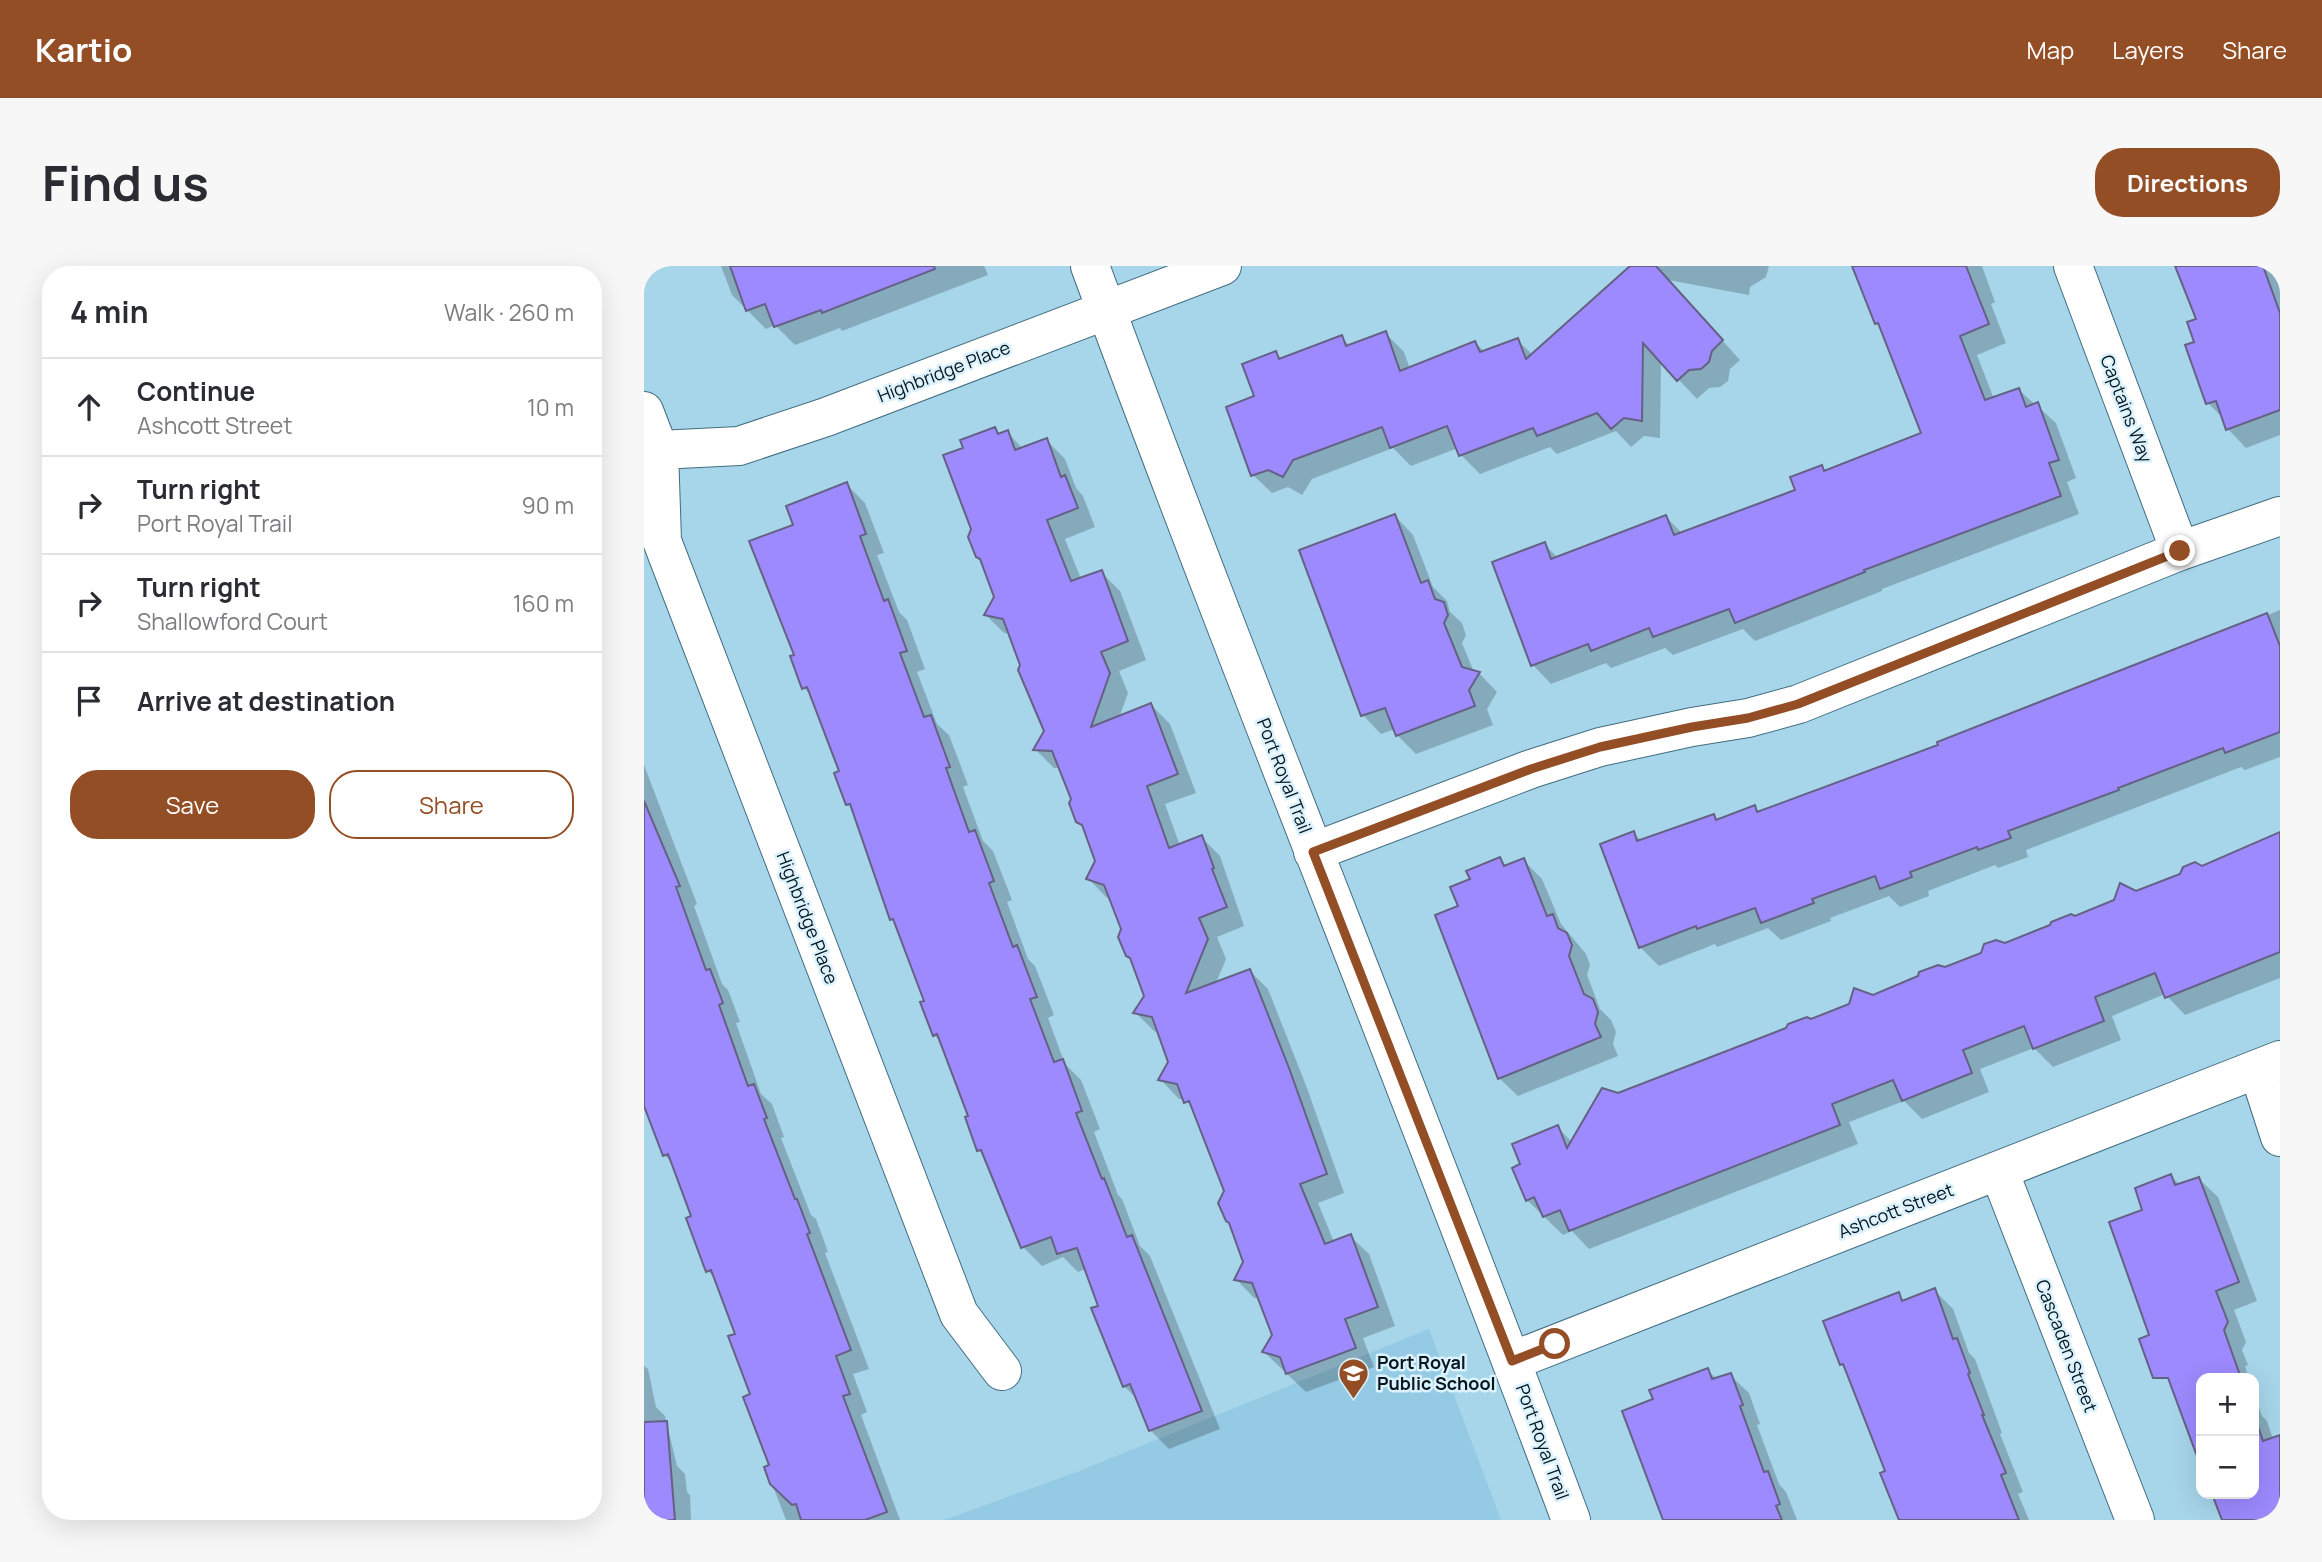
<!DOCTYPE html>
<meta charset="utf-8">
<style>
body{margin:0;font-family:Manrope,sans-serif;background:#f7f7f7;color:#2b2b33}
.controls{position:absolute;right:21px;bottom:21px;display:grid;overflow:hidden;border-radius:14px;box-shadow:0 7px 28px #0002}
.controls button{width:63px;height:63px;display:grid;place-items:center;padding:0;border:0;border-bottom:2px solid #e1e1e2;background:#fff;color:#2b2b33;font:35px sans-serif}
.stop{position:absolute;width:21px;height:21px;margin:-16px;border:5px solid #944e25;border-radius:50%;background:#fff}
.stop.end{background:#944e25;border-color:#fff;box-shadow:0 2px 7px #0008}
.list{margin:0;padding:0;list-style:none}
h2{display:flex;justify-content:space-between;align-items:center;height:91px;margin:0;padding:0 28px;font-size:30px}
h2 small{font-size:23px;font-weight:400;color:#7c7c81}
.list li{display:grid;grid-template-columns:46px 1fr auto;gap:21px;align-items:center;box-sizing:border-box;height:98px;padding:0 28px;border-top:2px solid #e1e1e2}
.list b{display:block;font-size:26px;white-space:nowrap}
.list p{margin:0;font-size:23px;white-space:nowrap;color:#7c7c81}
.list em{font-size:23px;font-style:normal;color:#7c7c81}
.actions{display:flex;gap:14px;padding:21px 28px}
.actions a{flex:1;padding:16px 0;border:2px solid #944e25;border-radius:28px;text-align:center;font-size:24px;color:#944e25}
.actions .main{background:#944e25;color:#fff}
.icon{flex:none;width:38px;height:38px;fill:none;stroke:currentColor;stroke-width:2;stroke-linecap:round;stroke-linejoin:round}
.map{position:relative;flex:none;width:1636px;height:1254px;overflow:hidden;border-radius:28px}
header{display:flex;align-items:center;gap:42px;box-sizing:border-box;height:98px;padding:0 35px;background:#944e25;color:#fff}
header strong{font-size:33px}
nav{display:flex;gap:38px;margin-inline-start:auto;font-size:24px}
.intro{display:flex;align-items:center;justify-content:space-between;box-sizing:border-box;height:168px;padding:0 42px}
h1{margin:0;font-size:49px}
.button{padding:18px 32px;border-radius:28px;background:#944e25;color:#fff;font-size:24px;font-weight:700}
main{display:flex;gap:42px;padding:0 42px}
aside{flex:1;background:#fff;border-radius:28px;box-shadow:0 7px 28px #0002}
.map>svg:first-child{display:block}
.built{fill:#94cae3}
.shadow{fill:#0003}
.building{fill:#9c8afe;stroke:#646184;stroke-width:2}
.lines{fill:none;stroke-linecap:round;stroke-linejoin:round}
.minor-casing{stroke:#426d80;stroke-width:40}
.minor{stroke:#fff;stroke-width:38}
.route{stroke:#944e25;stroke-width:9}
.labels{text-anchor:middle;stroke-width:5;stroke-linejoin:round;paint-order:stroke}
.street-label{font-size:18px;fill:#05161e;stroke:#dbf2fd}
.poi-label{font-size:18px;font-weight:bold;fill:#05161e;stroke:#dbf2fd;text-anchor:start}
</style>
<header>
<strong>Kartio</strong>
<nav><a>Map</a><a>Layers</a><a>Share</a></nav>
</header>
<div class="intro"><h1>Find us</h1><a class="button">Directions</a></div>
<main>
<aside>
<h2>4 min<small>Walk · 260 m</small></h2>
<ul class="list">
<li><svg class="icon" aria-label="ahead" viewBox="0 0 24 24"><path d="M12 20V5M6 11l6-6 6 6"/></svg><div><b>Continue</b><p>Ashcott Street</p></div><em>10 m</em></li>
<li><svg class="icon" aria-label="right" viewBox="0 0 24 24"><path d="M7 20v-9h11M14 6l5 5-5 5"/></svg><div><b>Turn right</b><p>Port Royal Trail</p></div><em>90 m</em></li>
<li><svg class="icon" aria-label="right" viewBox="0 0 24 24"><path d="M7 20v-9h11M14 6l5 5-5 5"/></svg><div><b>Turn right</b><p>Shallowford Court</p></div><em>160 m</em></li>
<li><svg class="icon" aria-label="arrive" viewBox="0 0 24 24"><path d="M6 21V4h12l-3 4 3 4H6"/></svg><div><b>Arrive at destination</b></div></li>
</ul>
<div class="actions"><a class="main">Save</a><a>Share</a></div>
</aside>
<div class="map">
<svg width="1636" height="1254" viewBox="0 0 1636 1254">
<rect width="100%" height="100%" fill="#a7d5ea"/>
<path class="built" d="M 785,1063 L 857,1254 L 300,1254 L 433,1206 Z"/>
<path class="shadow" d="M 77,0 L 340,0 L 344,9 L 198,65 L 196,62 L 151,79 L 131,59 L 122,63 L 88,29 Z
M 1000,0 L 1125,0 L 1122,11 L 1106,21 L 1105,29 L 1024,14 L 1096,94 L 1086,103 L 1084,115 L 1076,121 L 1065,122 L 1053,133 L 1017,95 L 1016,172 L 1000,170 L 987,181 L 972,165 L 913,188 L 906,181 L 836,208 L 817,189 L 814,182 L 767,200 L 749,182 L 668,213 L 658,229 L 644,221 L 628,227 L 609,209 L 613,131 L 632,87 L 638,93 L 697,71 L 707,81 L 741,67 L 760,86 L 766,103 L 831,77 L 841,86 L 873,74 L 889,89 Z
M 1231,0 L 1338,0 L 1351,36 L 1347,38 L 1362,77 L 1333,89 L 1350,133 L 1375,124 L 1412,157 L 1432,212 L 1423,216 L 1435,248 L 1238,323 L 1238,325 L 1111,375 L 1099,363 L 1029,389 L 1021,382 L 967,402 L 962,397 L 907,418 L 889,399 L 900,278 L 914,292 L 1022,251 L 1039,268 L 1153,225 L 1178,201 L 1182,206 L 1279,168 L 1237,62 L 1233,57 Z
M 1533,0 L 1636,0 L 1636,169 L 1602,182 L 1584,163 L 1581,154 L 1564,137 L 1552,77 L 1554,54 Z
M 350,163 L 356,169 L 363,166 L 379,183 L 402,174 L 421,193 L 432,222 L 439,230 L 451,261 L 421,273 L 437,313 L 457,306 L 476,325 L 502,394 L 475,405 L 484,427 L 475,452 L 507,439 L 526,458 L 552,527 L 521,538 L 536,580 L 557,571 L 576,590 L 600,660 L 573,671 L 582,693 L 572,717 L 606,705 L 624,723 L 663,822 L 700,927 L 674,937 L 690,976 L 706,970 L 725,988 L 751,1060 L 719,1072 L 730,1101 L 662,1126 L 620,1086 L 630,1069 L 616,1033 L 610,1032 L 592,1013 L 601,996 L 582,925 L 551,845 L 541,833 L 535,833 L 517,814 L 526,796 L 515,767 L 510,765 L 492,747 L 502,730 L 467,633 L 462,631 L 444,612 L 453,595 L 442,564 L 434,555 L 428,533 L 417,502 L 410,502 L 392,484 L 402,465 L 366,368 L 360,367 L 342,349 L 352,331 L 329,263 Z
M 202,218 L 221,237 L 240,287 L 233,289 L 255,346 L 263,354 L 281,403 L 273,406 L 293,458 L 305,469 L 324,519 L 319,521 L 339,575 L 349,585 L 368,634 L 363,636 L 384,693 L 391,700 L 410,749 L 404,752 L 421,798 L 437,814 L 456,863 L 450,866 L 474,929 L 478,933 L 496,980 L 506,990 L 576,1163 L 525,1183 L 506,1164 L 495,1135 L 480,1120 L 456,1041 L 442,1003 L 434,1006 L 419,991 L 398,1000 L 379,981 L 342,891 L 335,884 L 326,851 L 297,776 L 290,769 L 282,736 L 253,658 L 248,653 L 210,544 L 204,538 L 197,506 L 168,430 L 160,422 L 152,390 L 151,260 Z
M 751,250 L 769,269 L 789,321 L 803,335 L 806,346 L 818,357 L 822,369 L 818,377 L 830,406 L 835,407 L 853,426 L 843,443 L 849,459 L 772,488 L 753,469 L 751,463 L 737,468 L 719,449 L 658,285 Z
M 1636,344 L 1636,491 L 1601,504 L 1597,501 L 1382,584 L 1384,591 L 1354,602 L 1351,599 L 1284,625 L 1285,630 L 1256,641 L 1245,630 L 1186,652 L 1187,655 L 1137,674 L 1124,662 L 1073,681 L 1071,678 L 1015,700 L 996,681 L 989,567 L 998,575 L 1069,550 L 1075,555 L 1110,541 L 1116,547 L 1296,480 Z
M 0,499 L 53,638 L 50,640 L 78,718 L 84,724 L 96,756 L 92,757 L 117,828 L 128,838 L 140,871 L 137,872 L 167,949 L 172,953 L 184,986 L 181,987 L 225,1103 L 209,1108 L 223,1146 L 217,1149 L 256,1254 L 142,1254 L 122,1202 L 127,1200 L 93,1069 L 72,1013 L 64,1005 L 50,951 L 31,899 L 20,889 L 0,816 Z
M 1636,576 L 1636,712 L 1541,749 L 1521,728 L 1468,750 L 1477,774 L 1409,801 L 1390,782 L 1336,803 L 1345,826 L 1278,853 L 1260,835 L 1205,856 L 1214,878 L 945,983 L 928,965 L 919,969 L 883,934 L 879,899 L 914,862 L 929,877 L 974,829 L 1492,627 Z
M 855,593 L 863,601 L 879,594 L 898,613 L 917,658 L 942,688 L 946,699 L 943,709 L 956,743 L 967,754 L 972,766 L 969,778 L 974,790 L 874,830 L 855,812 L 816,641 L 828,614 Z
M 1527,910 L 1536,919 L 1555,913 L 1574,931 L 1613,1035 L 1590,1044 L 1602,1076 L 1598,1084 L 1604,1099 L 1601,1100 L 1605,1112 L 1557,1112 L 1557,1195 L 1519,1095 L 1501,945 Z
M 1290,1024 L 1309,1043 L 1325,1087 L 1331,1093 L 1358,1167 L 1356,1168 L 1379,1226 L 1374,1228 L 1385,1254 L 1257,1254 L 1243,1206 L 1204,1104 L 1198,1098 L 1254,1028 L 1261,1035 Z
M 0,1100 L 4,1103 L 12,1141 L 21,1150 L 33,1200 L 41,1208 L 43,1226 L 46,1229 L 47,1254 L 0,1254 Z
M 1063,1104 L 1073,1113 L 1086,1109 L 1105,1127 L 1116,1158 L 1113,1159 L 1135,1218 L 1142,1226 L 1153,1254 L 1021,1254 L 1011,1134 Z
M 1610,1127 L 1618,1150 L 1623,1155 L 1629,1173 L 1636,1170 L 1636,1254 L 1580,1254 L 1570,1228 L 1610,1228 Z"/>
<path class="building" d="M 86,0 L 290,0 L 291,3 L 178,47 L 177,44 L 130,61 L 121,38 L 102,45 Z
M 986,0 L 1012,0 L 1079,74 L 1068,85 L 1065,96 L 1057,103 L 1045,104 L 1033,115 L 999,77 L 998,155 L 980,152 L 967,163 L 953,147 L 893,170 L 889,162 L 815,190 L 803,160 L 746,182 L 738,161 L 649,194 L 639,211 L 624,204 L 607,210 L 582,141 L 610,130 L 598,98 L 632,85 L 635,93 L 698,69 L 702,80 L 742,65 L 756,105 L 831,75 L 836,86 L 874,72 L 882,93 Z
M 1208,0 L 1322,0 L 1345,58 L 1316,70 L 1341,134 L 1375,122 L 1382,141 L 1394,136 L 1415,194 L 1405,197 L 1417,230 L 1220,304 L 1221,306 L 1091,357 L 1085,343 L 1009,371 L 1005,362 L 947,385 L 944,378 L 887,400 L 848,296 L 901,276 L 907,293 L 1022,249 L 1030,269 L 1151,224 L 1146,211 L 1178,199 L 1180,205 L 1277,167 L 1234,57 L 1231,58 Z
M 1531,0 L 1619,0 L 1636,47 L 1636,144 L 1582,164 L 1572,135 L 1562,138 L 1541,79 L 1550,76 L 1543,56 L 1552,53 Z
M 351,161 L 354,168 L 364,164 L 371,184 L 403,172 L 417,211 L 421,209 L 434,242 L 403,254 L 427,315 L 458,304 L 484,375 L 457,386 L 466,407 L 447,461 L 507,437 L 534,508 L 503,520 L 525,582 L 558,569 L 570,602 L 568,603 L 583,641 L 555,652 L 564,673 L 542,727 L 606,703 L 645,802 L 683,908 L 656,918 L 681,978 L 707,968 L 734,1041 L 701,1053 L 712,1082 L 642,1108 L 636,1091 L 618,1086 L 628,1069 L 608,1017 L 590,1014 L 599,996 L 585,957 L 582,955 L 574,937 L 580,925 L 545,835 L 540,837 L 533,818 L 514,814 L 524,796 L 508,751 L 489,747 L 500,730 L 486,692 L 482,690 L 474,671 L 477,663 L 460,619 L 442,613 L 451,595 L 438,559 L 432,556 L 425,537 L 427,533 L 408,485 L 389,484 L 400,465 L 374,404 L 376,399 L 359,353 L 340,349 L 350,331 L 336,293 L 332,291 L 324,271 L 327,263 L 299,189 L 319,182 L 316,174 Z
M 203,216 L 222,268 L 216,270 L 240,335 L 244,333 L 263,385 L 256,387 L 280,451 L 287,449 L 306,501 L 302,502 L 325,566 L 331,564 L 350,615 L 345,617 L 369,681 L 373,679 L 393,731 L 386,733 L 410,796 L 419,793 L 438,845 L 432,847 L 458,913 L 460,912 L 483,971 L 488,969 L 558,1145 L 505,1165 L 486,1118 L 479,1121 L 447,1042 L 454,1040 L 433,982 L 413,988 L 407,971 L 377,982 L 337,884 L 333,885 L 321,851 L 324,850 L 293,768 L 289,770 L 276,736 L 280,735 L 249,653 L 246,654 L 206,538 L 202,539 L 190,507 L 195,505 L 163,421 L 158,423 L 146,390 L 150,389 L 105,275 L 149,259 L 142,240 Z
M 751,248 L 777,317 L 784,314 L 791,333 L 800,336 L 804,349 L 800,357 L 818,401 L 836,406 L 825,424 L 831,440 L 752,470 L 741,442 L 717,450 L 655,284 Z
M 1623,347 L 1636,380 L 1636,466 L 1581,487 L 1579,482 L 1474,522 L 1475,524 L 1364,565 L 1367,572 L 1334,584 L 1333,581 L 1266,606 L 1268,611 L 1236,623 L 1231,610 L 1168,633 L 1170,637 L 1117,657 L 1111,642 L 1053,663 L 1052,660 L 995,682 L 956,578 L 990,565 L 993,575 L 1070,548 L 1072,554 L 1111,539 L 1113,546 L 1294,479 L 1293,476 Z
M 0,535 L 36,620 L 32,621 L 62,704 L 66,703 L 79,737 L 75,739 L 104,820 L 110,818 L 123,852 L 120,853 L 151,933 L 153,933 L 166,967 L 163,968 L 207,1084 L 192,1090 L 206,1128 L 199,1130 L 243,1246 L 221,1254 L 157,1254 L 152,1238 L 148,1239 L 126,1218 L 120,1201 L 125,1199 L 99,1131 L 106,1128 L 84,1070 L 91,1068 L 67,1004 L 62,1006 L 42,952 L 47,950 L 24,888 L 19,890 L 0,840 Z
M 1636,566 L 1636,686 L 1521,732 L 1511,707 L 1451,731 L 1460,755 L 1389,783 L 1380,760 L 1319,784 L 1328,807 L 1258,835 L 1249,814 L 1188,838 L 1196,859 L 925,965 L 916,944 L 899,951 L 890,931 L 882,935 L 868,902 L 876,898 L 868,878 L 914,859 L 923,882 L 958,822 L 974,827 L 1142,762 L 1144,758 L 1163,751 L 1167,753 L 1205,738 L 1210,722 L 1229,729 L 1274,710 L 1275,706 L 1294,699 L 1301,701 L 1337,687 L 1340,678 L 1352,674 L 1361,677 L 1406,659 L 1407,656 L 1427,648 L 1431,650 L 1470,634 L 1476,617 L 1492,625 L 1536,608 L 1539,601 L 1551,596 L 1558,600 Z
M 856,591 L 860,600 L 880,592 L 903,650 L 909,648 L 914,662 L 923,667 L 928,679 L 925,690 L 940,728 L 949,733 L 954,746 L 951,758 L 957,771 L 854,813 L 791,649 L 814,640 L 806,621 L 826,613 L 822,605 Z
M 1527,908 L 1531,919 L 1555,911 L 1595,1016 L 1572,1025 L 1584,1056 L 1580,1064 L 1597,1112 L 1557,1112 L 1557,1201 L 1524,1112 L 1509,1112 L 1495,1073 L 1505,1069 L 1465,956 L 1498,944 L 1491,922 Z
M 1291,1022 L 1309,1073 L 1313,1072 L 1326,1107 L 1324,1108 L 1340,1149 L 1338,1149 L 1362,1207 L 1357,1209 L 1375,1254 L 1255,1254 L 1236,1207 L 1241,1205 L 1199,1098 L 1196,1099 L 1179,1055 L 1255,1026 L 1258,1035 Z
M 1064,1102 L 1068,1113 L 1087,1107 L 1099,1139 L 1096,1140 L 1120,1206 L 1124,1205 L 1136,1238 L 1132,1240 L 1138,1254 L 1019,1254 L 978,1145 L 1009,1133 L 1005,1124 Z
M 1610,1149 L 1619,1175 L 1636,1169 L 1636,1254 L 1578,1254 L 1568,1228 L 1610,1228 Z
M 23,1155 L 31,1254 L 0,1254 L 0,1156 Z"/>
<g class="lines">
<defs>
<path id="minor" d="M 446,0 C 601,420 771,835 927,1254
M 1429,0 L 1536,285
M 0,145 L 15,184
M 669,586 L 887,503 L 956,481 L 1048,461 L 1104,452 L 1155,438 L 1536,285 L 1636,250
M 1614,803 L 1636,871
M 1355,905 L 1491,1254
M 868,1095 L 1636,794
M 358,1105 L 315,1048 L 18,275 L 15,184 L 95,180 L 182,151 L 578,0"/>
</defs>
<use href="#minor" class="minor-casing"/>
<use href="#minor" class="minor"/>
</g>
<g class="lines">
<path class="route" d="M 911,1078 L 868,1095 L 669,586 L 887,503 L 956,481 L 1048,461 L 1104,452 L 1154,438 L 1536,285"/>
</g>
<defs>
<symbol id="school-pin" viewBox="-11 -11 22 30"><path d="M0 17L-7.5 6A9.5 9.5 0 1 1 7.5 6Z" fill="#944e25" stroke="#dbf2fd"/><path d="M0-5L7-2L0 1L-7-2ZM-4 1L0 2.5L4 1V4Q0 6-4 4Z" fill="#fff"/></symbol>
</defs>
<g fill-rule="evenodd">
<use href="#school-pin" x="692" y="1090" width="35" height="47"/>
</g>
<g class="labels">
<g class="street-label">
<text transform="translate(300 106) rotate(-21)" y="6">Highbridge Place</text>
<text transform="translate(1482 143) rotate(69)" y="6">Captains Way</text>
<text transform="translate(640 510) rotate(69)" y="6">Port Royal Trail</text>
<text transform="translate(163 652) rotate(69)" y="6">Highbridge Place</text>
<text transform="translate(1252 945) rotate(-21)" y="6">Ashcott Street</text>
<text transform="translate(1422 1080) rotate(69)" y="6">Cascaden Street</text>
<text transform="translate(898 1176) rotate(70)" y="6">Port Royal Trail</text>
</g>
<g class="poi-label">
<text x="733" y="1103">Port Royal<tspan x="733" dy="21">Public School</tspan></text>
</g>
</g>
</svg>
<div class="controls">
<button>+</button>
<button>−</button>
</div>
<div class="stop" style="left:911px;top:1078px"></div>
<div class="stop end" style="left:1536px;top:285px"></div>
</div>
</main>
